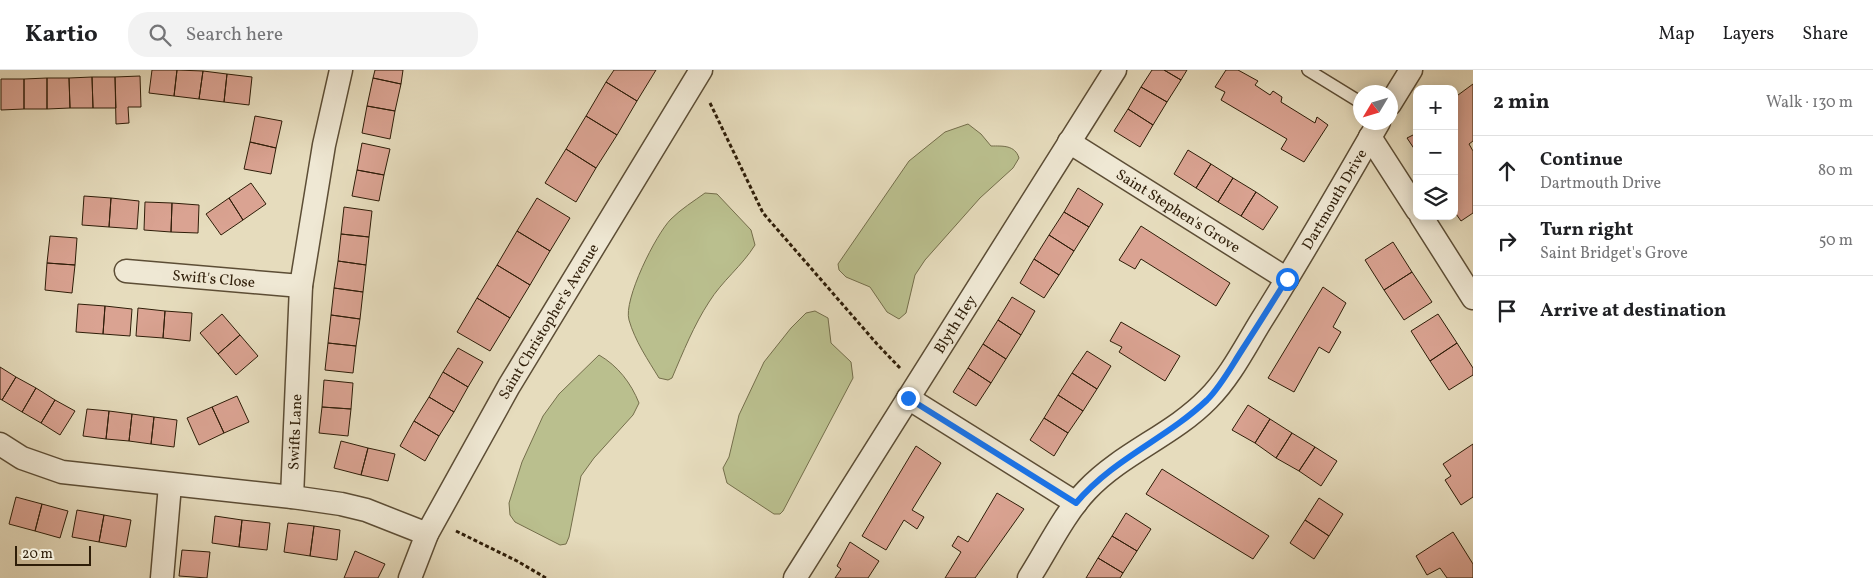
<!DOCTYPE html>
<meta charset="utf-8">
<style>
body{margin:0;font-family:Vollkorn,serif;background:#f2f2f2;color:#202124}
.controls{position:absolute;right:15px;top:15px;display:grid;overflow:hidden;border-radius:10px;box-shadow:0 2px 12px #0003}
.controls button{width:45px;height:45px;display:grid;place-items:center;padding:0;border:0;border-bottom:1px solid #e0e0e0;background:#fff;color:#202124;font:25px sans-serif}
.compass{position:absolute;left:1353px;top:15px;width:45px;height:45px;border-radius:50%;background:#fff;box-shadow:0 2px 12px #0003;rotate:232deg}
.scale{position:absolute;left:15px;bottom:12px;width:76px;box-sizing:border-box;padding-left:5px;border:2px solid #2e1d08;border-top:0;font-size:14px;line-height:18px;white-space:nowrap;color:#2e1d08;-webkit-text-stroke:4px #efe8d4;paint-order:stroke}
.stop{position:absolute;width:15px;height:15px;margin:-11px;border:4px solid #1a73e8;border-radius:50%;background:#fff}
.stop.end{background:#1a73e8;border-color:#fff;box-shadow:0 1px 5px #0008}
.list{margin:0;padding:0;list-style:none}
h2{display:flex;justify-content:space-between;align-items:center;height:65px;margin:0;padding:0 20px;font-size:21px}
h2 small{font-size:16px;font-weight:400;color:#757577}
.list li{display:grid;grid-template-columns:32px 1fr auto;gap:15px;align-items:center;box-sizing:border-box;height:70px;padding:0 20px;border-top:1px solid #e0e0e0}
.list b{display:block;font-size:19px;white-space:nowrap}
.list p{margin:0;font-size:16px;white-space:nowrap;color:#757577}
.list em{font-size:16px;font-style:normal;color:#757577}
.icon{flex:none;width:28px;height:28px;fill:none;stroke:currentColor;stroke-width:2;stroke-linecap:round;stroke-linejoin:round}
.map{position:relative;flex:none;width:1473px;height:508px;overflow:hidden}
header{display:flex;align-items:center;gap:30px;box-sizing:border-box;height:70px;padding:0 25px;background:#fff;border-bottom:1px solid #e0e0e0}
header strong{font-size:24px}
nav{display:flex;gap:28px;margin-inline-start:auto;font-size:18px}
.search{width:350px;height:45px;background:#f2f2f2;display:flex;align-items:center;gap:12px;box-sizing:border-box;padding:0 18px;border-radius:20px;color:#757577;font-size:19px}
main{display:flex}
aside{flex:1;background:#fff}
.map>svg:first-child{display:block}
.green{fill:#babf8e;stroke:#746e4b}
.building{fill:#daa392;stroke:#2e1d08}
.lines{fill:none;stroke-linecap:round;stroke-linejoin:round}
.service-casing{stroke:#5c4d35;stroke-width:14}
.minor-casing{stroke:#5c4d35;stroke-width:25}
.path{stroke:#2e1d08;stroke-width:3;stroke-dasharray:4 2.5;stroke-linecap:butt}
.service{stroke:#efe8d4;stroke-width:11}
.minor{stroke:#efe8d4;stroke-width:22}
.route{stroke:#1a73e8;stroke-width:6}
.labels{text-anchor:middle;stroke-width:4;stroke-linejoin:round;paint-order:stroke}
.street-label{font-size:15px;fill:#2e1d08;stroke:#efe8d4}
</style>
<header>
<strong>Kartio</strong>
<div class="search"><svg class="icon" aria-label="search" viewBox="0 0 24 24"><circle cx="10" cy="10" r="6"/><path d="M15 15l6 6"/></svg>Search here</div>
<nav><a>Map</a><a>Layers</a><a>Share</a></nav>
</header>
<main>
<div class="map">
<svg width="1473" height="508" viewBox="0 0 1473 508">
<rect width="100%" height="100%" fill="#e6dcbd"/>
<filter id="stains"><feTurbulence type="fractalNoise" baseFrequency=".004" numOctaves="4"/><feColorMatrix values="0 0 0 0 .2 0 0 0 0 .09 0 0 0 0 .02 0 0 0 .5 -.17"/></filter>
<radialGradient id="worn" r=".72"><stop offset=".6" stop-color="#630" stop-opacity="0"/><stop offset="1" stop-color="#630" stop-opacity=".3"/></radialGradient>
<path class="green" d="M 968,54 L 981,64 L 991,76 C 1003,76 1015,75 1019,88 L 1013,98 L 980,128 L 925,190 L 915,205 L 906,243 L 899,249 L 887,242 L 870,217 L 846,207 L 839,200 L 838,194 L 909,91 L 945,62 Z
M 705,123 L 717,124 L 751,160 L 755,175 C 742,196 722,211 709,232 C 694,255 683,282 672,308 L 668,310 L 659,308 C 648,290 635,271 629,250 C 623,230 656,164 671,149 C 681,139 694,131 705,123 Z
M 815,241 L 828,248 L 831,273 L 851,292 L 853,308 L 783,441 L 780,444 L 774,444 L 727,413 L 723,398 L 729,387 L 739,345 L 764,292 L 791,258 L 806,243 Z
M 599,285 C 618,296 631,313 639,333 L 633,345 L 594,388 L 581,406 L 569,467 L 566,474 L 560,475 L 515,452 L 510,445 L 509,433 L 522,392 L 543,346 L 559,324 Z"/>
<path class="building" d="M 152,0 L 177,0 L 174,26 L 149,23 Z
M 177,0 L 203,1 L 199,29 L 174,26 Z
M 375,0 L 403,0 L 401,14 L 373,8 Z
M 614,0 L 656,0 L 637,31 L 606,12 Z
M 1152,0 L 1164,0 L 1181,10 L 1167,32 L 1141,17 Z
M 1164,0 L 1187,0 L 1181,10 Z
M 1226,0 L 1238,0 L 1258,11 L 1255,15 L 1270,25 L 1273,21 L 1282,27 L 1281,32 L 1315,53 L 1317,47 L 1328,55 L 1304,92 L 1281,79 L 1287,69 L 1221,30 L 1225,22 L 1215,17 Z
M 203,1 L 227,4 L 224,32 L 199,29 Z
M 227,4 L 252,7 L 249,35 L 224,32 Z
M 140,6 L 141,37 L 128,37 L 129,53 L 116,54 L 115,7 Z
M 92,7 L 115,7 L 116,38 L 93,38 Z
M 92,7 L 93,38 L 70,38 L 69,8 Z
M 47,8 L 69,8 L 70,38 L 47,39 Z
M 47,8 L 47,39 L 24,39 L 24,9 Z
M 373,8 L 401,14 L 395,41 L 367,36 Z
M 1,9 L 24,9 L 24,39 L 1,40 Z
M 606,12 L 637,31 L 617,65 L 586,46 Z
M 1473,14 L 1473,71 L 1469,74 L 1473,81 L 1473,143 L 1461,151 L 1454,141 L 1454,28 Z
M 1141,17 L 1167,32 L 1153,55 L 1128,39 Z
M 367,36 L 395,41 L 390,69 L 362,63 Z
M 1128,39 L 1153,55 L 1140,77 L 1114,61 Z
M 255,46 L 282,51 L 276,78 L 250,72 Z
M 586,46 L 617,65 L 596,98 L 566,79 Z
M 1417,63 L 1417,83 L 1407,68 Z
M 250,72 L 276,78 L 271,104 L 244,99 Z
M 362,73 L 390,79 L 384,105 L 357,100 Z
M 566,79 L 596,98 L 576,132 L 545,113 Z
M 1188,80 L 1211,94 L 1196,118 L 1174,104 Z
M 1211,94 L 1233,108 L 1218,132 L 1196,118 Z
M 357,100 L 384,105 L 379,131 L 352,126 Z
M 1233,108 L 1256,122 L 1241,146 L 1218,132 Z
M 251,113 L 266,134 L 243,150 L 229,128 Z
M 1078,118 L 1103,134 L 1089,157 L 1064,142 Z
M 1256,122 L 1278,137 L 1263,160 L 1241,146 Z
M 84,126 L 111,128 L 109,157 L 82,155 Z
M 111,128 L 139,131 L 137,159 L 109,157 Z
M 229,128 L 243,150 L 221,165 L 206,144 Z
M 537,128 L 570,148 L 550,181 L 517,161 Z
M 145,132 L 172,133 L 171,162 L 144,160 Z
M 172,133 L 199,135 L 198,163 L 171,162 Z
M 344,137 L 372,141 L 369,167 L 341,164 Z
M 1064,142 L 1089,157 L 1074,181 L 1049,165 Z
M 1141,156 L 1230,213 L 1216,236 L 1141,189 L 1135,199 L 1119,190 Z
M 517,161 L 550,181 L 530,215 L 497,195 Z
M 341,164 L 369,167 L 366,195 L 338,191 Z
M 1049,165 L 1074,181 L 1059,205 L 1034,189 Z
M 50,166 L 77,168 L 75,195 L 47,193 Z
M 1393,172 L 1412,202 L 1384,220 L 1365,190 Z
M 1034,189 L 1059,205 L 1044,228 L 1020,213 Z
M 338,191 L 366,195 L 363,222 L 334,218 Z
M 47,193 L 75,195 L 72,223 L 45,220 Z
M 497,195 L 530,215 L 510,248 L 477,228 Z
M 1412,202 L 1432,232 L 1404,250 L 1384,220 Z
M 1323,217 L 1346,233 L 1333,257 L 1341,262 L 1329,283 L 1319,277 L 1294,322 L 1268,308 Z
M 334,218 L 363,222 L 360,249 L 331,245 Z
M 1012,227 L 1035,241 L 1021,265 L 998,250 Z
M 477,228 L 510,248 L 490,281 L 457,262 Z
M 78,234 L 105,236 L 103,264 L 76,262 Z
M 105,236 L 132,239 L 130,266 L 103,264 Z
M 138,238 L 165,241 L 163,268 L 136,266 Z
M 165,241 L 192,243 L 190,271 L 163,268 Z
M 222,244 L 240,265 L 218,284 L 200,263 Z
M 1438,244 L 1457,273 L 1430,291 L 1411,261 Z
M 331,245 L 360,249 L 356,276 L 328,273 Z
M 998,250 L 1021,265 L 1006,289 L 983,274 Z
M 1121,252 L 1180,286 L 1165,311 L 1119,282 L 1122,277 L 1110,271 Z
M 240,265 L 258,286 L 236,305 L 218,284 Z
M 328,273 L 356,276 L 353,303 L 325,300 Z
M 1457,273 L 1473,298 L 1473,305 L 1449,320 L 1430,291 Z
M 983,274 L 1006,289 L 991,313 L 968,298 Z
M 458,278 L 483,292 L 468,317 L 443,302 Z
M 1087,281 L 1111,296 L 1097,319 L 1072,303 Z
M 0,297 L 16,307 L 2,330 L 0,329 Z
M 968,298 L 991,313 L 976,336 L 953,322 Z
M 443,302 L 468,317 L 454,342 L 429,327 Z
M 1072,303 L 1097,319 L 1083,341 L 1058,325 Z
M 16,307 L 36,318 L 22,342 L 2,330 Z
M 324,310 L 353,313 L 351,339 L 322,337 Z
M 36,318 L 55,330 L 41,353 L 22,342 Z
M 1058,325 L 1083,341 L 1068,363 L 1044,348 Z
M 237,326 L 249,352 L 224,363 L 212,337 Z
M 429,327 L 454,342 L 439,366 L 414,351 Z
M 55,330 L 75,341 L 60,365 L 41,353 Z
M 1248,335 L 1270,349 L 1255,373 L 1232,360 Z
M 212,337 L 224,363 L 199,375 L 187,348 Z
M 322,337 L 351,339 L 348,366 L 319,363 Z
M 87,339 L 109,341 L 106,369 L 83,366 Z
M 109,341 L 132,344 L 129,371 L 106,369 Z
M 132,344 L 154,347 L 151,374 L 129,371 Z
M 154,347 L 177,350 L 174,377 L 151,374 Z
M 1044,348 L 1068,363 L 1054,386 L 1030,370 Z
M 1270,349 L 1292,363 L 1276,388 L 1255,373 Z
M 414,351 L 439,366 L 425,391 L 400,376 Z
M 1292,363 L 1315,377 L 1299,401 L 1276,388 Z
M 341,371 L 368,378 L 361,405 L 334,398 Z
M 1473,374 L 1473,427 L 1461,435 L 1445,410 L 1451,406 L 1443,394 Z
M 916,376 L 941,393 L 912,440 L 924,447 L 917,459 L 904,450 L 886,480 L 862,466 Z
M 1315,377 L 1337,391 L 1321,416 L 1299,401 Z
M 368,378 L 395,384 L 388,411 L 361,405 Z
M 1162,399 L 1269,466 L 1253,489 L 1146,424 Z
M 997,423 L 1024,439 L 975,508 L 945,508 L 961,482 L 952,476 L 958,466 L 968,472 Z
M 16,427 L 42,434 L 35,461 L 9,454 Z
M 1319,428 L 1343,444 L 1329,466 L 1305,450 Z
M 42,434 L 68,441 L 60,468 L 35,461 Z
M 77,440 L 104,445 L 99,472 L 72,467 Z
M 1126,443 L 1151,459 L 1137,481 L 1112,466 Z
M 104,445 L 131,450 L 126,477 L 99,472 Z
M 215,446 L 242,450 L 239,477 L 212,473 Z
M 242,450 L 270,453 L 267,480 L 239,477 Z
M 1305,450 L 1329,466 L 1314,489 L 1290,473 Z
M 288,453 L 314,456 L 310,486 L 284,482 Z
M 314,456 L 340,460 L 337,490 L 310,486 Z
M 1453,462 L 1473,494 L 1473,508 L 1447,508 L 1440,498 L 1427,505 L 1416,486 Z
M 1112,466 L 1137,481 L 1123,503 L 1098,488 Z
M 850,472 L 879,491 L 868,508 L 835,508 L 841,499 L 837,496 Z
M 182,480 L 210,482 L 207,508 L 179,506 Z
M 355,481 L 385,494 L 378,508 L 344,508 Z
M 1098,488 L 1123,503 L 1120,508 L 1086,508 Z"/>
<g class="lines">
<defs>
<path id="service" d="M 1308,0 L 1360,32"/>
<g id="minor">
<path d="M 1390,34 L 1411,0"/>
<path d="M 1370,67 L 1417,140"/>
<path id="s1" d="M 1069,72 L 1287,209"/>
<path d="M 1421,146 L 1473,228"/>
<path id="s2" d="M 126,201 L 301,216"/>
<path d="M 908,328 L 1076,433"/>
<path id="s3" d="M 0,374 L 22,388 L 62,402 L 292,427 L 301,216 L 324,75 L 341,0"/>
<path d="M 292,427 L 341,434 L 366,440 L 427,464"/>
<path d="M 162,508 L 170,415"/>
<path id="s4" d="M 410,508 L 427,464 L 509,316 L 701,0"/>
<path id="s5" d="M 795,508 L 1115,0"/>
<path id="s6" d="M 1029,508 C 1047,480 1064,444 1087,420 C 1122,383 1173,365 1208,329 C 1230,307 1245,277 1261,251 C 1302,186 1340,119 1379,52"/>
</g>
</defs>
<use href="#service" class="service-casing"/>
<use href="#minor" class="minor-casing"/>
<path class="path" d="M 710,33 L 763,143 L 877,274 L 900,298
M 456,461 L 517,491 L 546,508"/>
<use href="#service" class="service"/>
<use href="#minor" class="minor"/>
</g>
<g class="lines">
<path class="route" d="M 908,328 L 1076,433 C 1114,388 1166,369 1207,330 C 1221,316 1231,297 1242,280 C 1257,257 1272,233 1287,209"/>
</g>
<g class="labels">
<g class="street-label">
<text dy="5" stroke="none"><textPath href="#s6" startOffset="494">Dartmouth Drive</textPath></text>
<text dy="5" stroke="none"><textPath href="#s1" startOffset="129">Saint Stephen's Grove</textPath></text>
<text dy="5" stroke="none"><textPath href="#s2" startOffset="88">Swift's Close</textPath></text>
<text dy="5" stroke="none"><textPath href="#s4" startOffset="292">Saint Christopher's Avenue</textPath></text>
<text dy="5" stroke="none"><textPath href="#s5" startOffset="300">Blyth Hey</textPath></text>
<text dy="5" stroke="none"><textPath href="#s3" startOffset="365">Swifts Lane</textPath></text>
</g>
</g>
<rect width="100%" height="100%" filter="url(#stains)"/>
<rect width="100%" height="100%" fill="url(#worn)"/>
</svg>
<div class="controls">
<button>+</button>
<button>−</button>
<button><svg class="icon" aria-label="layers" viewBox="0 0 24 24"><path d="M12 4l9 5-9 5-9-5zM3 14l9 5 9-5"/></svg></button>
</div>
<svg class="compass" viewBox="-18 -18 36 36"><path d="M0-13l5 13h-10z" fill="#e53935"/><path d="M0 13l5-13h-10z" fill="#757577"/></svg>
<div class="scale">20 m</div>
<div class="stop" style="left:1287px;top:209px"></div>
<div class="stop end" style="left:908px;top:328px"></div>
</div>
<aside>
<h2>2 min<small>Walk · 130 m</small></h2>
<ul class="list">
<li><svg class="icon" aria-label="ahead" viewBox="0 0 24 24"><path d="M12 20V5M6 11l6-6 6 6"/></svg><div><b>Continue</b><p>Dartmouth Drive</p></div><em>80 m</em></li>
<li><svg class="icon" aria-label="right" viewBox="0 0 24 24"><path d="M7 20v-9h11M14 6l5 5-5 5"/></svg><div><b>Turn right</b><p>Saint Bridget's Grove</p></div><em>50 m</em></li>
<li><svg class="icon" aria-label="arrive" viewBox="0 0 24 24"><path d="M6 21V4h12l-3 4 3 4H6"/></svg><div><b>Arrive at destination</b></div></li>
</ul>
</aside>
</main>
